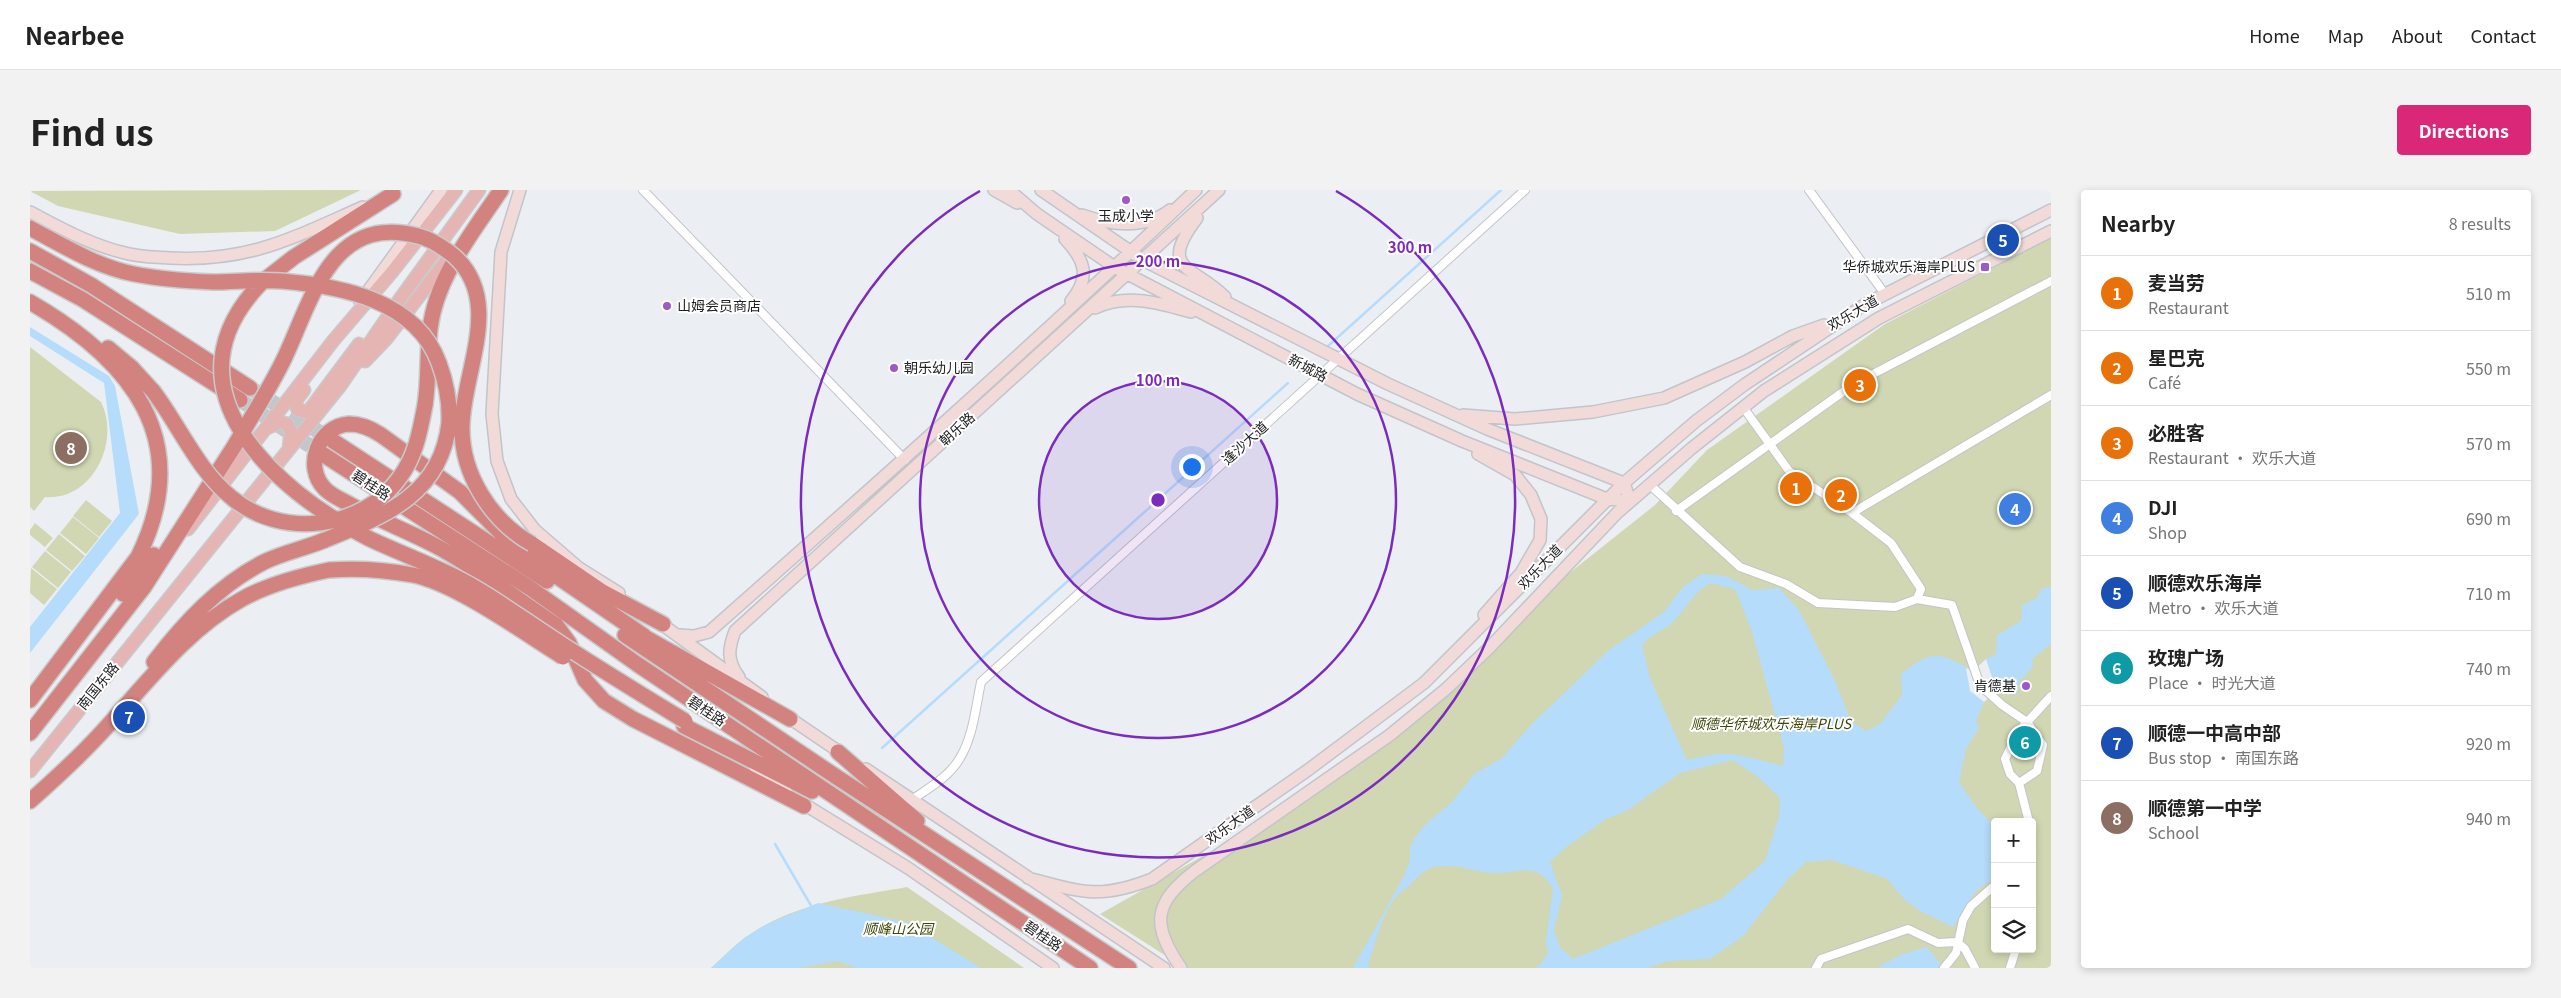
<!DOCTYPE html>
<meta charset="utf-8">
<style>
body{margin:0;font-family:Georgia,"Noto Sans SC",serif;background:#f2f2f2;color:#222}
.controls{position:absolute;right:15px;bottom:15px;display:grid;overflow:hidden;border-radius:5px;box-shadow:0 2px 8px #0003}
.controls button{width:45px;height:45px;display:grid;place-items:center;padding:0;border:0;border-bottom:1px solid #e0e0e0;background:#fff;color:#222;font:25px sans-serif}
.you{position:absolute;left:1161px;top:276px;width:18px;height:18px;margin:-12px;border:4px solid #fff;border-radius:50%;background:#1a73e8;box-shadow:0 0 0 8px #1a73e833}
.badge{display:grid;place-items:center;width:32px;height:32px;border-radius:50%;background:#db2777;color:#fff;font-size:16px;font-weight:700}
.pin{position:absolute;translate:-50% -50%;border:2px solid #fff;box-shadow:0 1px 5px #0006}
.list{margin:0;padding:0;list-style:none}
h2{display:flex;justify-content:space-between;align-items:center;height:65px;margin:0;padding:0 20px;font-size:21px}
h2 small{font-size:16px;font-weight:400;color:#767676}
.list li{display:grid;grid-template-columns:32px 1fr auto;gap:15px;align-items:center;box-sizing:border-box;height:75px;padding:0 20px;border-top:1px solid #e0e0e0}
.list b{display:block;font-size:19px;white-space:nowrap}
.list p{margin:0;font-size:16px;white-space:nowrap;color:#767676}
.list em{font-size:16px;font-style:normal;color:#767676}
.icon{flex:none;width:28px;height:28px;fill:none;stroke:currentColor;stroke-width:2;stroke-linecap:round;stroke-linejoin:round}
.map{position:relative;flex:none;width:2021px;height:778px;overflow:hidden;border-radius:5px}
header{display:flex;align-items:center;gap:30px;box-sizing:border-box;height:70px;padding:0 25px;background:#fff;border-bottom:1px solid #e0e0e0}
header strong{font-size:24px}
nav{display:flex;gap:28px;margin-inline-start:auto;font-size:18px}
.intro{display:flex;align-items:center;justify-content:space-between;box-sizing:border-box;height:120px;padding:0 30px}
h1{margin:0;font-size:35px}
.button{padding:12px 22px;border-radius:5px;background:#db2777;color:#fff;font-size:18px;font-weight:700}
main{display:flex;gap:30px;padding:0 30px}
aside{flex:1;background:#fff;border-radius:5px;box-shadow:0 2px 8px #0003}
.map>svg:first-child{display:block}
.green{fill:#d0d7b2;fill-rule:evenodd}
.water{fill:#b5dcfa;fill-rule:evenodd}
.pier{fill:#ebeff4}
.lines{fill:none;stroke-linecap:round;stroke-linejoin:round}
.stream{stroke:#b5dcfa;stroke-width:2.5}
.highway-tunnel{stroke:#c3c6ca;stroke-width:15;stroke-dasharray:15 8;stroke-linecap:butt}
.street-casing{stroke:#c1c5ca;stroke-width:10}
.secondary-casing{stroke:#c1c5ca;stroke-width:14}
.primary-casing{stroke:#cacaca;stroke-width:15}
.highway-casing{stroke:#cacaca;stroke-width:18}
.street{stroke:#fff;stroke-width:8}
.secondary{stroke:#f2dad9;stroke-width:11}
.primary{stroke:#e4b5b3;stroke-width:12}
.highway{stroke:#d28380;stroke-width:15}
.highway-bridge-casing{stroke:#cacaca;stroke-width:18;stroke-linecap:butt}
.highway-bridge{stroke:#d28380;stroke-width:15}
.ring{fill:none;stroke:#7b2cbf;stroke-width:2.5}
.poi-dot{fill:#9e58cc;stroke:#fff;stroke-width:2}
.labels{text-anchor:middle;stroke-width:4;stroke-linejoin:round;paint-order:stroke}
.poi-label{font-size:14px;fill:#212224;stroke:#fff;text-anchor:end}
.street-label{font-size:14px;fill:#212224;stroke:#fff}
.park-label{font-size:14px;font-style:italic;fill:#404808;stroke:#fff}
.centre{fill:#7b2cbf;stroke:#fff;stroke-width:2.5}
.ring-label{font-size:15px;text-anchor:middle;font-weight:bold;fill:#7b2cbf;stroke:#fff;stroke-width:4;stroke-linejoin:round;paint-order:stroke}
</style>
<header>
<strong>Nearbee</strong>
<nav><a>Home</a><a>Map</a><a>About</a><a>Contact</a></nav>
</header>
<div class="intro"><h1>Find us</h1><a class="button">Directions</a></div>
<main>
<div class="map">
<svg width="2021" height="778" viewBox="0 0 2021 778">
<rect width="100%" height="100%" fill="#ebeff4"/>
<path class="green" d="M 331,0 L 245,41 L 150,44 L 28,16 L 0,1 Z
M 2021,48 L 2021,778 L 1155,778 L 1070,724 L 1288,601 L 1422,500 L 1523,396 L 1625,315 L 1677,260 L 1855,134 ZM 1965,632 L 2002,632 L 2002,759 L 1965,759 Z
M 0,157 L 71,212 C 91,252 62,311 15,307 L 4,321 L 0,317 Z
M 56,310 L 82,331 L 69,347 L 43,326 Z
M 43,327 L 69,348 L 56,364 L 30,343 Z
M 5,333 L 23,348 L 15,357 L 0,345 L 0,340 Z
M 29,344 L 55,366 L 42,381 L 16,360 Z
M 15,361 L 41,382 L 28,398 L 2,377 Z
M 1,378 L 27,399 L 14,415 L 0,403 Z
M 877,697 L 994,778 L 681,778 C 692,768 703,756 716,747 C 763,713 821,707 877,697 Z"/>
<path class="water" d="M 0,137 L 79,186 L 85,196 L 109,324 L 0,463 L 0,437 L 90,323 L 74,193 L 0,146 Z
M 1672,384 L 1696,386 L 1723,400 L 1749,398 L 1769,420 L 1804,489 L 1821,531 L 1836,541 L 1850,534 L 1872,505 L 1871,484 C 1902,459 1910,462 1943,481 L 1956,469 L 1966,464 L 1967,445 L 1991,431 L 1992,415 L 2007,408 L 2012,398 L 2021,397 L 2021,454 L 2002,469 L 2003,477 L 1990,491 L 1986,506 L 1972,497 L 1954,512 L 1946,531 L 1949,538 L 1936,559 L 1929,592 L 1947,618 L 1965,637 L 1965,687 L 1946,701 L 1923,737 L 1892,722 L 1875,710 L 1857,689 L 1802,670 L 1776,672 L 1757,690 L 1713,746 L 1680,769 L 1638,771 L 1617,778 L 1503,778 L 1509,776 L 1518,764 L 1516,752 L 1523,698 C 1505,671 1493,683 1466,683 C 1448,683 1431,675 1414,676 C 1398,676 1392,682 1382,693 C 1376,699 1367,704 1363,711 C 1350,730 1345,754 1338,776 L 1339,778 L 1323,778 L 1374,686 L 1380,670 L 1380,658 L 1385,647 L 1398,632 L 1421,613 L 1445,583 L 1471,569 L 1501,535 L 1579,460 L 1634,422 L 1653,397 ZM 1681,393 L 1705,399 L 1722,442 L 1754,558 L 1753,576 C 1712,566 1700,558 1657,570 L 1620,488 L 1612,455 C 1622,443 1634,441 1643,432 C 1657,418 1663,402 1681,393 ZM 1702,570 L 1726,585 L 1750,608 L 1749,626 L 1735,671 L 1691,709 L 1543,769 L 1530,757 L 1524,740 L 1532,705 L 1520,672 L 1535,658 L 1576,629 L 1598,620 L 1650,583 Z
M 788,713 L 876,732 L 951,778 L 827,778 L 807,771 L 770,778 L 681,778 L 714,748 L 737,734 Z
M 1897,757 L 1911,774 L 1907,778 L 1847,778 L 1870,765 Z"/>
<path class="pier" d="M 1956,469 L 1963,490 L 1972,497 L 1954,512 L 1940,501 L 1936,478 L 1943,481 Z"/>
<g class="lines">
<path class="stream" d="M 1297,157 L 1471,0
M 852,558 L 1258,193
M 745,654 L 783,719"/>
<path class="highway-tunnel" d="M 222,199 L 303,251
M 210,210 L 294,265"/>
<defs>
<path id="street" d="M 613,0 L 875,270
M 1779,0 L 1855,104
M 1619,294 L 1710,377 L 1756,394 L 1788,413 L 1865,417 L 1887,409 L 1891,399 L 1861,353 L 1822,323 L 1759,281 L 1713,217
M 1646,321 L 1824,194 L 2021,91
M 1822,323 L 2021,205
M 1887,409 L 1922,415 L 1950,495 L 1972,515 L 1997,532 L 2013,555 L 2007,581 L 1989,593
M 883,609 C 899,598 920,586 930,568 C 943,547 946,516 951,492 L 1495,0
M 1999,632 L 1989,593 L 1980,584 L 1975,569 L 1988,542 L 2021,506
M 1786,778 L 1791,769 L 1878,739 L 1908,753 L 1927,752 L 1935,759 L 1945,778
M 1914,778 L 1926,763 L 1933,730 L 1941,716 L 1965,695
M 1980,778 L 1986,759"/>
<path id="secondary" d="M 490,0 L 471,62 L 462,224 L 467,271 L 481,309 L 505,340 L 549,378 L 589,403
M 964,0 L 987,13
M 979,0 L 1007,24 L 1086,78 L 1327,204 L 1432,251 L 1577,309 L 1600,311 L 1594,293 L 1457,239 L 1358,194 L 1113,70 L 1011,0
M 0,22 C 29,37 59,54 91,62 C 107,67 124,67 140,68 C 220,72 262,48 333,17
M 1052,25 C 1080,35 1114,40 1140,20
M 1167,28 C 1127,81 1163,75 1195,107
M 1035,49 C 1055,70 1061,87 1041,111
M 330,112 L 411,0
M 1065,118 C 1097,103 1129,113 1161,122
M 1433,225 L 1485,229 L 1563,222 L 1634,208 L 1715,172 L 1763,146 L 1794,135
M 1448,264 L 1485,285 L 1501,305 L 1511,329 L 1510,350 L 1491,383 L 1454,425
M 626,430 L 732,507
M 649,445 L 664,446 L 679,442 C 843,297 1007,151 1166,0
M 709,487 C 697,471 698,459 705,441 L 1189,0
M 755,525 L 814,565
M 725,577 L 756,601
M 836,579 L 1134,778
M 769,611 L 878,678 L 1023,778
M 998,688 C 1051,702 1069,710 1122,689 L 1278,580 L 1394,493 L 1594,293 L 1666,231 L 1714,195 L 1834,115 L 2021,20
M 1151,778 C 1121,735 1123,713 1165,681 L 1360,545 L 1416,499 L 1460,457 L 1587,323 L 1662,258 L 1734,201 L 1849,128 L 2021,41"/>
<path id="primary" d="M 335,171 L 357,148 L 423,62
M 274,200 C 269,207 263,211 268,220 L 278,222 L 329,154
M 237,238 L 250,232 L 257,234 L 261,241 L 259,258
M 158,339 L 303,151 L 362,82 L 426,0
M 0,581 L 310,196 L 370,109 L 449,0"/>
<path id="highway" d="M 0,61 L 61,95 L 220,198
M 0,81 L 52,109 L 210,210
M 232,92 L 264,67 L 363,4
M 0,112 C 101,170 166,250 108,367 L 0,510
M 78,158 L 102,178 L 123,201
M 395,215 C 399,190 397,164 400,139 C 406,87 443,42 471,0
M 303,251 L 517,391
M 294,265 L 500,398 L 607,474 L 1060,778
M 502,354 L 571,401 L 633,434
M 93,404 L 124,365
M 595,445 L 799,582 L 1099,778
M 611,445 L 760,529
M 614,446 L 487,359 L 430,302 L 351,245 C 342,239 331,234 319,234 C 288,236 273,277 295,299 C 302,306 312,310 321,315 C 348,330 378,341 406,356 C 447,378 487,409 526,435 L 539,453 L 555,490 L 574,511 L 603,529 L 774,616
M 124,472 C 154,433 189,395 234,372 C 252,363 276,358 295,350
M 654,536 L 782,601
M 0,543 L 114,397 L 205,255
M 808,562 L 887,631
M 0,611 C 25,589 49,567 72,542 C 115,495 156,440 212,409 C 239,394 270,386 299,380"/>
</defs>
<use href="#street" class="street-casing"/>
<use href="#secondary" class="secondary-casing"/>
<use href="#primary" class="primary-casing"/>
<use href="#highway" class="highway-casing"/>
<use href="#street" class="street"/>
<use href="#secondary" class="secondary"/>
<use href="#primary" class="primary"/>
<use href="#highway" class="highway"/>
<defs>
<path id="highway-bridge" d="M 0,38 C 32,55 67,77 104,84 C 130,89 156,91 183,92 C 205,92 228,89 251,91 C 311,96 386,110 409,173 C 416,192 420,213 419,233 C 411,305 354,326 295,350
M 232,92 C 130,196 242,299 338,348 C 373,365 410,377 444,397 C 475,415 503,436 533,455 C 573,481 614,506 655,531
M 123,201 C 149,235 168,281 202,308 C 251,349 333,340 370,287 C 386,265 390,241 395,215
M 205,255 C 222,226 240,198 254,169 C 282,110 301,23 388,46 C 401,49 414,58 424,66 C 474,111 433,181 432,236 C 431,284 461,331 502,354
M 299,380 C 326,378 356,380 383,385 C 427,394 494,443 533,467"/>
</defs>
<use href="#highway-bridge" class="highway-bridge-casing"/>
<use href="#highway-bridge" class="highway-bridge"/>
</g>
<circle cx="1128" cy="310" r="119" fill="#7b2cbf" fill-opacity=".12"/>
<g class="ring">
<circle cx="1128" cy="310" r="119"/>
<circle cx="1128" cy="310" r="238"/>
<path d="M1306 1A357 357 0 1 1 950 1"/>
</g>
<g class="poi-dot">
<circle cx="1096" cy="10" r="5"/>
<rect x="1950" y="72" width="10" height="10" rx="2.5"/>
<circle cx="637" cy="116" r="5"/>
<circle cx="864" cy="178" r="5"/>
<circle cx="1996" cy="496" r="5"/>
</g>
<g class="labels">
<g class="poi-label">
<text x="1096" y="31" text-anchor="middle">玉成小学</text>
<text x="1945" y="82">华侨城欢乐海岸PLUS</text>
<text x="647" y="121" text-anchor="start">山姆会员商店</text>
<text x="874" y="183" text-anchor="start">朝乐幼儿园</text>
<text x="1986" y="501">肯德基</text>
</g>
<g class="street-label">
<text transform="translate(1823 123) rotate(-30)" y="5">欢乐大道</text>
<text transform="translate(1278 178) rotate(28)" y="5">新城路</text>
<text transform="translate(927 239) rotate(-42)" y="5">朝乐路</text>
<text transform="translate(1215 253) rotate(-42)" y="5">逢沙大道</text>
<text transform="translate(341 295) rotate(33)" y="5">碧桂路</text>
<text transform="translate(1510 377) rotate(-46)" y="5">欢乐大道</text>
<text transform="translate(68 496) rotate(-51)" y="5">南国东路</text>
<text transform="translate(677 521) rotate(34)" y="5">碧桂路</text>
<text transform="translate(1200 635) rotate(-35)" y="5">欢乐大道</text>
<text transform="translate(1013 746) rotate(34)" y="5">碧桂路</text>
</g>
<g class="park-label">
<text x="1741" y="539">顺德华侨城欢乐海岸PLUS</text>
<text x="868" y="744">顺峰山公园</text>
</g>
</g>
<circle cx="1128" cy="310" r="8" class="centre"/>
<g class="ring-label">
<text x="1380" y="63">300 m</text>
<text x="1128" y="77">200 m</text>
<text x="1128" y="196">100 m</text>
</g>
</svg>
<div class="controls">
<button>+</button>
<button>−</button>
<button><svg class="icon" aria-label="layers" viewBox="0 0 24 24"><path d="M12 4l9 5-9 5-9-5zM3 14l9 5 9-5"/></svg></button>
</div>
<div class="you"></div>
<div class="pin badge" style="left:1766px;top:298px;background:#e8710a">1</div>
<div class="pin badge" style="left:1811px;top:305px;background:#e8710a">2</div>
<div class="pin badge" style="left:1830px;top:195px;background:#e8710a">3</div>
<div class="pin badge" style="left:1985px;top:319px;background:#3f7fe0">4</div>
<div class="pin badge" style="left:1973px;top:50px;background:#1a4fb4">5</div>
<div class="pin badge" style="left:1995px;top:552px;background:#0f9aa8">6</div>
<div class="pin badge" style="left:99px;top:527px;background:#1a4fb4">7</div>
<div class="pin badge" style="left:41px;top:258px;background:#8d6e63">8</div>
</div>
<aside>
<h2>Nearby<small>8 results</small></h2>
<ul class="list">
<li><span class="badge" style="background:#e8710a">1</span><div><b>麦当劳</b><p>Restaurant</p></div><em>510 m</em></li>
<li><span class="badge" style="background:#e8710a">2</span><div><b>星巴克</b><p>Café</p></div><em>550 m</em></li>
<li><span class="badge" style="background:#e8710a">3</span><div><b>必胜客</b><p>Restaurant · 欢乐大道</p></div><em>570 m</em></li>
<li><span class="badge" style="background:#3f7fe0">4</span><div><b>DJI</b><p>Shop</p></div><em>690 m</em></li>
<li><span class="badge" style="background:#1a4fb4">5</span><div><b>顺德欢乐海岸</b><p>Metro · 欢乐大道</p></div><em>710 m</em></li>
<li><span class="badge" style="background:#0f9aa8">6</span><div><b>玫瑰广场</b><p>Place · 时光大道</p></div><em>740 m</em></li>
<li><span class="badge" style="background:#1a4fb4">7</span><div><b>顺德一中高中部</b><p>Bus stop · 南国东路</p></div><em>920 m</em></li>
<li><span class="badge" style="background:#8d6e63">8</span><div><b>顺德第一中学</b><p>School</p></div><em>940 m</em></li>
</ul>
</aside>
</main>
